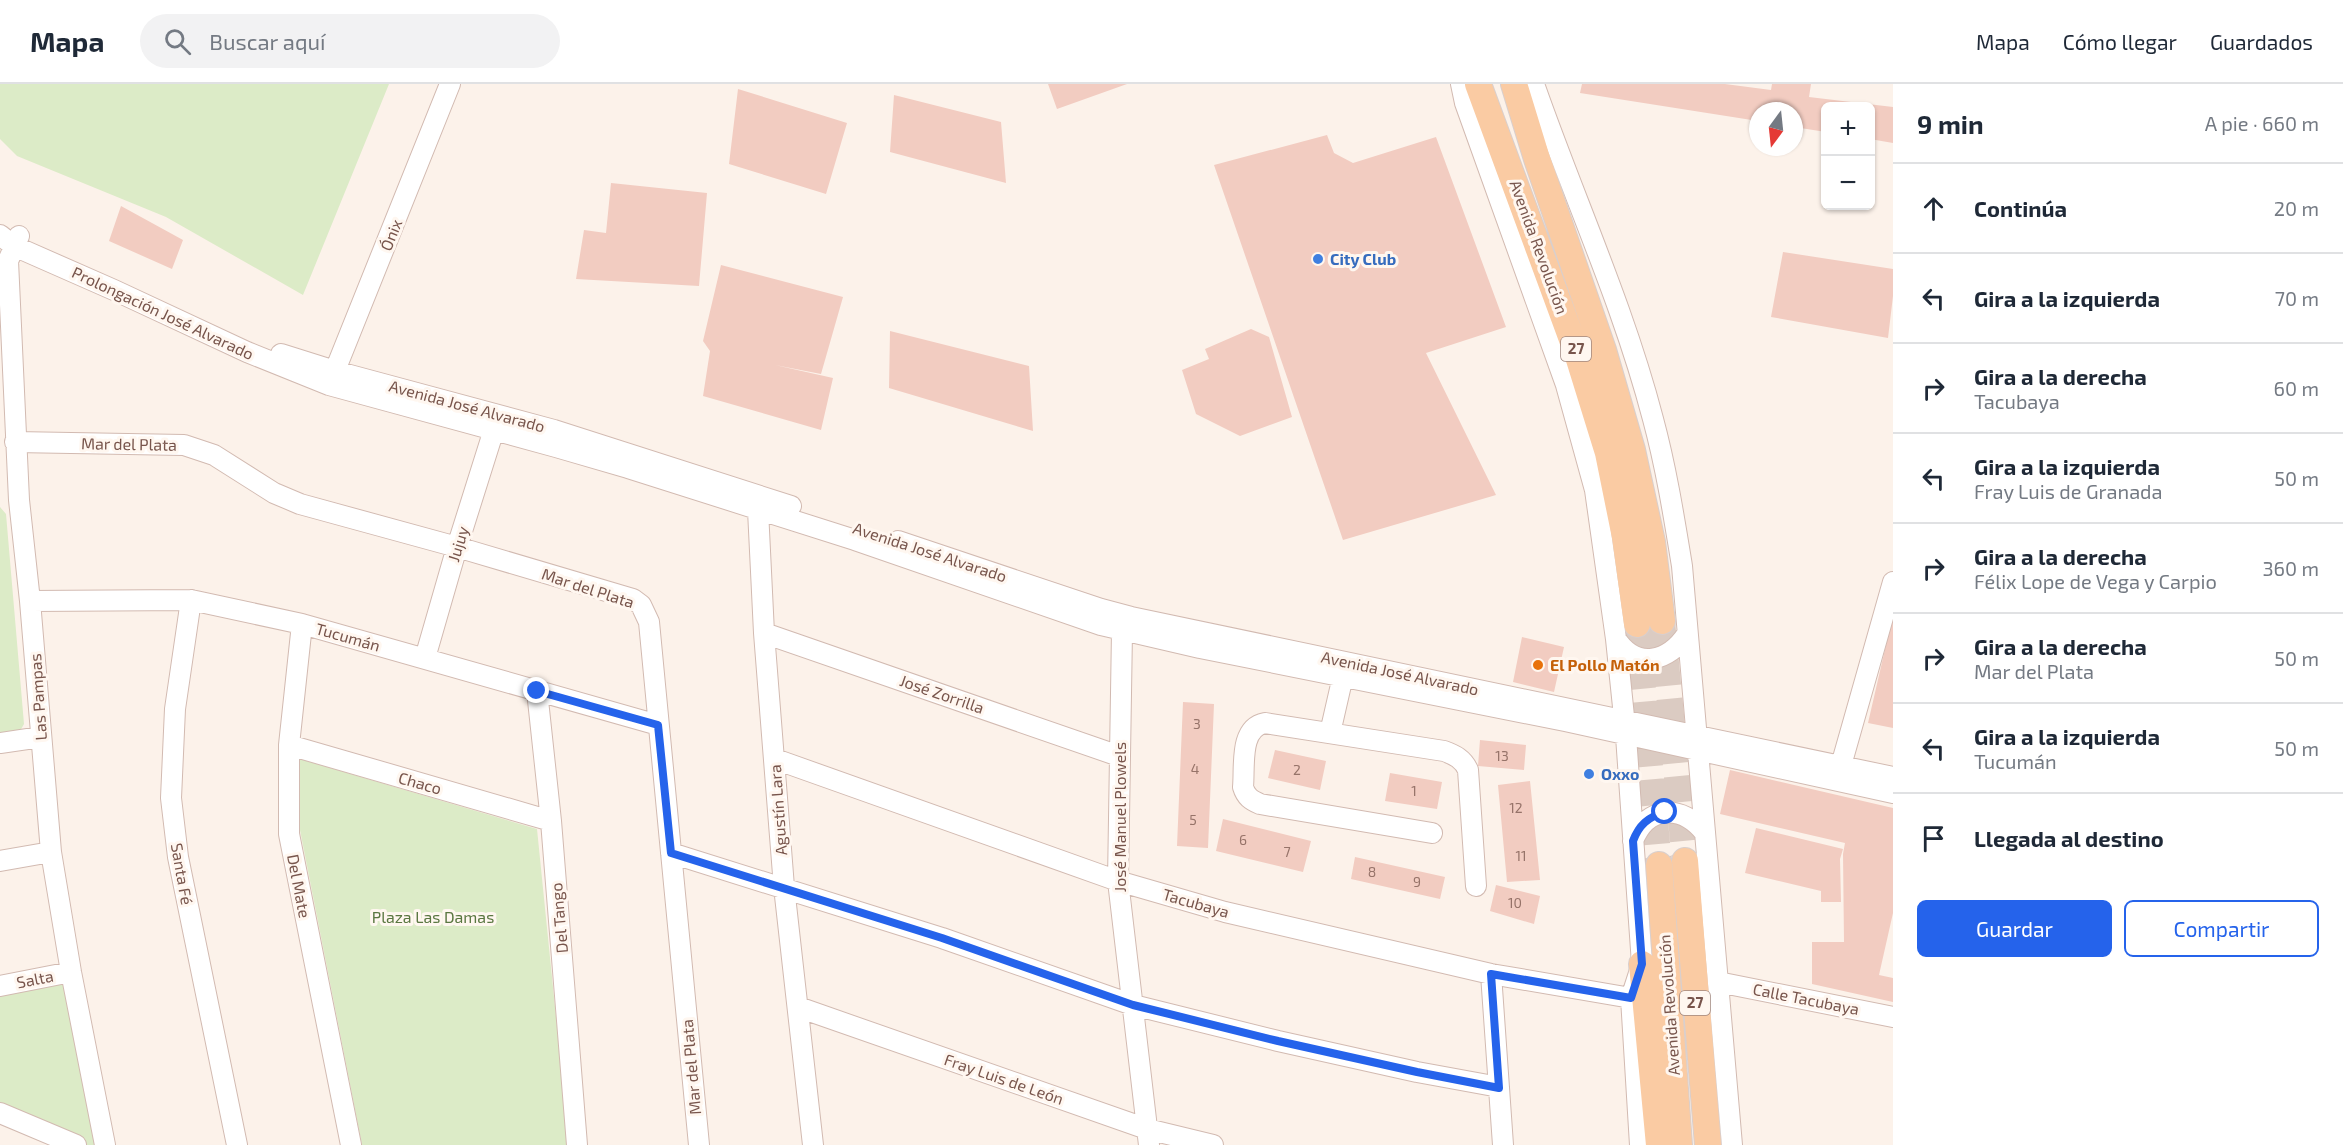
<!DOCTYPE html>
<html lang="es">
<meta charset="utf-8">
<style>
body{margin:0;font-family:"Exo 2",sans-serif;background:#f2f2f3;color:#1f2937}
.controls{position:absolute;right:18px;top:18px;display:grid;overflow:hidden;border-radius:9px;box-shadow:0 2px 4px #0004}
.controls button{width:54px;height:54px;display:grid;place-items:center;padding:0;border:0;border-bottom:2px solid #e0e1e3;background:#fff;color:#1f2937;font:30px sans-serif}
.compass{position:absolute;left:1749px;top:18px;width:54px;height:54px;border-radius:50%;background:#fff;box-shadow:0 2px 4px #0004;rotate:195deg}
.stop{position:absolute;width:18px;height:18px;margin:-14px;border:4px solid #2563eb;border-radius:50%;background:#fff}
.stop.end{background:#2563eb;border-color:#fff;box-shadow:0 2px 6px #0008}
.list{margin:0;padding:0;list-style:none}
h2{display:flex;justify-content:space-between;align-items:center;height:78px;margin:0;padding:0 24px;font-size:26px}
h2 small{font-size:20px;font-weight:400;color:#747a83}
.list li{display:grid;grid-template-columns:39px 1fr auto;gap:18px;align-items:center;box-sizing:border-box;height:90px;padding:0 24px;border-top:2px solid #e0e1e3}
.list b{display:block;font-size:22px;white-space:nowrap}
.list p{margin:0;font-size:20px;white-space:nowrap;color:#747a83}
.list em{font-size:20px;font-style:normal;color:#747a83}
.actions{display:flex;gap:12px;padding:18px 24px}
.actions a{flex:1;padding:14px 0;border:2px solid #2563eb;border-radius:9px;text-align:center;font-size:21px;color:#2563eb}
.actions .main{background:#2563eb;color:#fff}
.icon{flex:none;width:33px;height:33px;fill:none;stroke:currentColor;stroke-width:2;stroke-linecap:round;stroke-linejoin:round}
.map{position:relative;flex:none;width:1893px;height:1061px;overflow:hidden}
header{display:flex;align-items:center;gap:36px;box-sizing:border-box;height:84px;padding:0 30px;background:#fff;border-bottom:2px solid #e0e1e3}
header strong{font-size:28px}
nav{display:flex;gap:33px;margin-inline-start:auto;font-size:21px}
.search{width:420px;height:54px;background:#f2f2f3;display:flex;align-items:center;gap:15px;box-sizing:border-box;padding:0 21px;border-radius:33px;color:#747a83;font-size:22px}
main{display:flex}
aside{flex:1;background:#fff}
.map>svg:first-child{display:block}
.green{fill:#dcebc7}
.building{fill:#f2ccc1}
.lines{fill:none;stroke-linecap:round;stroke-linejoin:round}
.major-tunnel{stroke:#dbcbc2;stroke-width:26;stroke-dasharray:26 13;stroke-linecap:butt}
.minor-casing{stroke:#d2bab1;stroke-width:22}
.major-casing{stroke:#d9cfcd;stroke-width:28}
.minor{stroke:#fff;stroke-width:20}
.major{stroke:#facba3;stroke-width:26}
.route{stroke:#2563eb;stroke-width:8}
.shop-dot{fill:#3f7fe0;stroke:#fff7f0;stroke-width:2}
.food-dot{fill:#e8710a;stroke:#fff7f0;stroke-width:2}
.labels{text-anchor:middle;stroke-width:6;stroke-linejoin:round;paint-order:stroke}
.number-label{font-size:14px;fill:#967369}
.shield{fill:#fff7f0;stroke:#a0867d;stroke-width:1.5}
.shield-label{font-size:15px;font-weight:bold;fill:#78554c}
.street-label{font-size:16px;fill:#78554c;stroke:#fff7f0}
.shop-label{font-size:16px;font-weight:bold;fill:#366cbe;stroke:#fff7f0;text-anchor:start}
.food-label{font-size:16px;font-weight:bold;fill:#c56008;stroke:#fff7f0;text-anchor:start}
.park-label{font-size:16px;fill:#5a7741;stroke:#fff7f0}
</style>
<header>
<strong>Mapa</strong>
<div class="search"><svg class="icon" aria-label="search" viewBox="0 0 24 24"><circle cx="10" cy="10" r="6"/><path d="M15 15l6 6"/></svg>Buscar aquí</div>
<nav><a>Mapa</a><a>Cómo llegar</a><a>Guardados</a></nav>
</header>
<main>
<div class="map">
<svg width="1893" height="1061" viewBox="0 0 1893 1061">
<rect width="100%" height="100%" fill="#fcf2ea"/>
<path class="green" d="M 0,0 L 389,0 L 303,211 L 166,133 L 17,72 L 0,55 Z
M 0,423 L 6,430 L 24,640 L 20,647 L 0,650 Z
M 300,675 L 537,745 L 569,1061 L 362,1061 L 299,741 Z
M 71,888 L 105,1061 L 76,1061 L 0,1029 L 0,902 Z"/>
<path class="building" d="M 1048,0 L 1127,0 L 1057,25 Z
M 1582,0 L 1725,0 L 1771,6 L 1772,0 L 1811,0 L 1809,13 L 1893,23 L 1893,59 L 1870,55 L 1870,22 L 1826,22 L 1826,48 L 1794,43 L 1794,27 L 1758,27 L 1758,37 L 1580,9 Z
M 738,5 L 847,39 L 826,110 L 729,80 Z
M 894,11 L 1001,38 L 1006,99 L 890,68 Z
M 1327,51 L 1334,69 L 1353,79 L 1436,53 L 1506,243 L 1426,269 L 1496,411 L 1343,456 L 1214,81 Z
M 611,99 L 707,109 L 699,202 L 576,195 L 584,146 L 606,149 Z
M 121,122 L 183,156 L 172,185 L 109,157 Z
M 1783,168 L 1893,185 L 1893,212 L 1888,254 L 1771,233 Z
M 721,181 L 843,213 L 821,290 L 775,281 L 833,294 L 821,346 L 703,312 L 710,267 L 703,257 Z
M 1251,245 L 1269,253 L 1292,333 L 1240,352 L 1196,330 L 1182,286 L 1209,275 L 1205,265 Z
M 890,247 L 1029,282 L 1033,347 L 889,304 Z
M 1892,535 L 1893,535 L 1893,644 L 1868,639 Z
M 1522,553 L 1564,563 L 1554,608 L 1513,598 Z
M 1183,618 L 1214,620 L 1208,764 L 1177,762 Z
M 1480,656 L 1526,661 L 1524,686 L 1478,682 Z
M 1275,666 L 1326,677 L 1320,706 L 1268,694 Z
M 1730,686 L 1893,724 L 1893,829 L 1879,891 L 1893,894 L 1893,918 L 1812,900 L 1812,858 L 1844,858 L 1843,770 L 1845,759 L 1720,730 Z
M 1390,689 L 1442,698 L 1437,725 L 1385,717 Z
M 1530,697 L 1540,796 L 1507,798 L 1498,701 Z
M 1223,735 L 1311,757 L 1303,788 L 1216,767 Z
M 1756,744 L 1843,765 L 1840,775 L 1841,818 L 1821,818 L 1821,807 L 1745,789 Z
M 1355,773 L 1445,793 L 1440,815 L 1351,795 Z
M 1496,801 L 1540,812 L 1534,840 L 1490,827 Z"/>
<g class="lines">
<path class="major-tunnel" d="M 1662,537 L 1685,777
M 1637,540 L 1659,781"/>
<defs>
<path id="minor" d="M 1461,0 L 1465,19 L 1566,301 L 1595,406 L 1616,555 L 1626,652 L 1642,880 L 1631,914 L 1640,1061
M 1534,0 C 1573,112 1623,220 1653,335 C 1666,383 1674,433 1682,482 L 1732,1061
M 0,151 L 14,162 L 114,206 L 247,268 L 329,301 L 556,363 L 628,384 L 855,456 L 1101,541 L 1200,564 L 1565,637 L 1893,709
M 19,152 L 8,177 L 19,416 L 30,517 L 51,768 L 71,888 L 105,1061
M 281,270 L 335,287 L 554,346 L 791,422
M 330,299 L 450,0
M 15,358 L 184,361 L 214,371 L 274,409 L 300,420 L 457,463 L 633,515 L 641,521 L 649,538 L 699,1061
M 761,416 L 758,426 L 764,549 L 784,803 L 813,1061
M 898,457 L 1101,525 L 1131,533 L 1893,693
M 191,516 L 175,625 L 171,714 L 178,773 L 237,1061
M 30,517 L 191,516 L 302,540 L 658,641
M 302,540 L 289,661 L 289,750 L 351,1061
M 1122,547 L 1118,797 L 1149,1061
M 764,549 L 1119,672
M 1616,555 C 1637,587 1669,577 1687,550
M 425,574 L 457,463 L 497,336
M 537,607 L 551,737 L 577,1061
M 1330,649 L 1343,592
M 0,659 L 41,653
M 289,661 L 551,737
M 775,675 L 1118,797 L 1225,828 L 1491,890 L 1631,914
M 1838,692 L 1893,498
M 1432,749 L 1260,720 C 1251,716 1246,713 1243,703 C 1245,682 1239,644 1265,639 L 1444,667 C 1455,671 1463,675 1468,686 L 1476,802
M 1633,757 C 1647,721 1682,720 1705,749
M 671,769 L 942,854 L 1133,921 L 1278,957 L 1417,988 L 1499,1003
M 0,777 L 51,768
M 1491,890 L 1503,1061
M 1718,898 L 1893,933
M 0,902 L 71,888
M 798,923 L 1147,1045 L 1213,1061
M 0,1029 L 76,1061"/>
<path id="major" d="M 1478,0 L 1577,269 L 1608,369 L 1625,453 L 1637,540
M 1514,0 L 1537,75 L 1603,266 L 1632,366 L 1652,458 L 1662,537
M 1685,777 L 1708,1061
M 1659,781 L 1679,1061
M 1642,880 L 1659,1061"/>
</defs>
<use href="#minor" class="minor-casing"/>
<use href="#major" class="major-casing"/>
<use href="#minor" class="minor"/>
<use href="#major" class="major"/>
</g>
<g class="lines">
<path class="route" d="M 537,607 L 658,641 L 671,769 L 942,854 L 1133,921 L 1278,957 L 1417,988 L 1499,1004 L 1491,890 L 1631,914 L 1642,880 L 1633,757 C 1639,741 1648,733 1665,728"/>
</g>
<g class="shop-dot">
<circle cx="1318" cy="175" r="6"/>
<circle cx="1589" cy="690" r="6"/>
</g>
<circle class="food-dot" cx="1538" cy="581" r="6"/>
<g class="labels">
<g class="number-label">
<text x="1197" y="645">3</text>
<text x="1502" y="677">13</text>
<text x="1195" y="690">4</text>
<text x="1297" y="691">2</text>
<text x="1414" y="712">1</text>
<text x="1516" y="729">12</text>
<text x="1193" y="741">5</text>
<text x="1243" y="761">6</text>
<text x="1287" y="773">7</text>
<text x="1521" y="777">11</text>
<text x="1372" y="793">8</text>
<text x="1417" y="803">9</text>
<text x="1515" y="824">10</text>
</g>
<g class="shield">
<rect x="1561" y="253" width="30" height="24" rx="4.5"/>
<rect x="1680" y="907" width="30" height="24" rx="4.5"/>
</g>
<g class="shield-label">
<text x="1576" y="270">27</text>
<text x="1695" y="924">27</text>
</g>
<g class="street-label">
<text transform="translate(391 151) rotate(-68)" y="6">Ónix</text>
<text transform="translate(1539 163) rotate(70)" y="6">Avenida Revolución</text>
<text transform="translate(163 229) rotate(25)" y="6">Prolongación José Alvarado</text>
<text transform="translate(467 322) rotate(15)" y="6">Avenida José Alvarado</text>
<text transform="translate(129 360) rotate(1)" y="6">Mar del Plata</text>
<text transform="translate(458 460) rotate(-73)" y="6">Jujuy</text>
<text transform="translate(930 468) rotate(18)" y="6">Avenida José Alvarado</text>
<text transform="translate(588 504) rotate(18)" y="6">Mar del Plata</text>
<text transform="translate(348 553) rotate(16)" y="6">Tucumán</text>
<text transform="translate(1400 589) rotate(12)" y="6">Avenida José Alvarado</text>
<text transform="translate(942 610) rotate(19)" y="6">José Zorrilla</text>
<text transform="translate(38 613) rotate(-94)" y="6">Las Pampas</text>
<text transform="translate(420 699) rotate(16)" y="6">Chaco</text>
<text transform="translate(778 726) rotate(-94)" y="6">Agustín Lara</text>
<text transform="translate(1120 733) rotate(-90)" y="6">José Manuel Plowels</text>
<text transform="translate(182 790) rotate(80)" y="6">Santa Fé</text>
<text transform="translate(299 802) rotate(79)" y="6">Del Mate</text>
<text transform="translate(1196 819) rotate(16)" y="6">Tacubaya</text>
<text transform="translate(559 834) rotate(-95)" y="6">Del Tango</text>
<text transform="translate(35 895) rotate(-11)" y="6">Salta</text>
<text transform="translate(1806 915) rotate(11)" y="6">Calle Tacubaya</text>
<text transform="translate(1669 921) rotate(-94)" y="6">Avenida Revolución</text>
<text transform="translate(691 983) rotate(-95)" y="6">Mar del Plata</text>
<text transform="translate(1004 995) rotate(19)" y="6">Fray Luis de León</text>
</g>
<g class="shop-label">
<text x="1330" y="181">City Club</text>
<text x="1601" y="696">Oxxo</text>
</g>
<g class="food-label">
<text x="1550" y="587">El Pollo Matón</text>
</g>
<g class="park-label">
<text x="433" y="839">Plaza Las Damas</text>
</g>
</g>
</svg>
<div class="controls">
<button>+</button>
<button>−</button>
</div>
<svg class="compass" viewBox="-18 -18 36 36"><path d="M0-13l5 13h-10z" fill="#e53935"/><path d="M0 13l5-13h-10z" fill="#747a83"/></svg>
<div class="stop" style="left:1665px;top:728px"></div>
<div class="stop end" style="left:537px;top:607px"></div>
</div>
<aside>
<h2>9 min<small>A pie · 660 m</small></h2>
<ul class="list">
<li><svg class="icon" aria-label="ahead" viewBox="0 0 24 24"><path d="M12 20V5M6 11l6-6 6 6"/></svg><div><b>Continúa</b></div><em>20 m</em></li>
<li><svg class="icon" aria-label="left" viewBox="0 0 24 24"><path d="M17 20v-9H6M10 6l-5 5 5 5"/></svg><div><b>Gira a la izquierda</b></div><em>70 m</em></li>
<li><svg class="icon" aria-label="right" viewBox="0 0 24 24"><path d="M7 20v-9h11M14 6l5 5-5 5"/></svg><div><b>Gira a la derecha</b><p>Tacubaya</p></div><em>60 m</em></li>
<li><svg class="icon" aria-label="left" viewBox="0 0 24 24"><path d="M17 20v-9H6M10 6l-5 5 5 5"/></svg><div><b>Gira a la izquierda</b><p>Fray Luis de Granada</p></div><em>50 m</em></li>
<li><svg class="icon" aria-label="right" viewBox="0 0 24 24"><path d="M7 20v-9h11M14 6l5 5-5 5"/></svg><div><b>Gira a la derecha</b><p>Félix Lope de Vega y Carpio</p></div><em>360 m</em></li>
<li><svg class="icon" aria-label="right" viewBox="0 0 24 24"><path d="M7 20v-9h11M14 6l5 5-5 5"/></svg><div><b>Gira a la derecha</b><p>Mar del Plata</p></div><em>50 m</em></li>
<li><svg class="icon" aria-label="left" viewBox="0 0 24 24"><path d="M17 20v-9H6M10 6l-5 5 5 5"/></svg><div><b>Gira a la izquierda</b><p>Tucumán</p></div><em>50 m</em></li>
<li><svg class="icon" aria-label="arrive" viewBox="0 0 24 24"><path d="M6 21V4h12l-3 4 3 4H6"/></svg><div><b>Llegada al destino</b></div></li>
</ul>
<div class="actions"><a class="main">Guardar</a><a>Compartir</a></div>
</aside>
</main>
